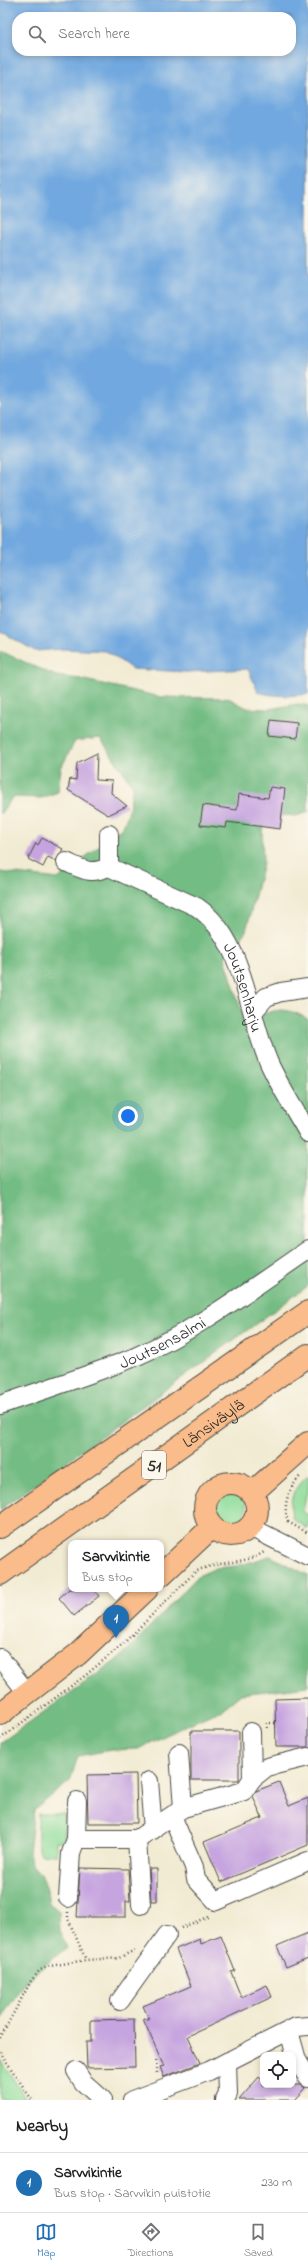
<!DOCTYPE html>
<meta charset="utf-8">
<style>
body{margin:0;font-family:"Indie Flower",sans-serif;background:#f2f2f2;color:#202124}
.controls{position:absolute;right:12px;bottom:12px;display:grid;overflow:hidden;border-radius:8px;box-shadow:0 2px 6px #0003}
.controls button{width:36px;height:36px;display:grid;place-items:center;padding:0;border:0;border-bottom:1px solid #e0e0e0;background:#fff;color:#202124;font:20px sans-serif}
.you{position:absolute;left:128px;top:1116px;width:14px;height:14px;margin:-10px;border:3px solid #fff;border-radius:50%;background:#1a73e8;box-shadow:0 0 0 6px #1a73e833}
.badge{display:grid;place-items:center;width:26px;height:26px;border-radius:50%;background:#1f6fb2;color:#fff;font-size:13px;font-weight:700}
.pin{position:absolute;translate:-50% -33px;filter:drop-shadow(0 1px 2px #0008)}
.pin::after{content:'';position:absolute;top:21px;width:14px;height:12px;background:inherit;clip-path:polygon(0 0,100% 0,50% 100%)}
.popup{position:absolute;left:68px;top:1540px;width:96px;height:52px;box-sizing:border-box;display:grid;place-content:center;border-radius:8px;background:#fff;filter:drop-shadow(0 1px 3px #0005);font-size:13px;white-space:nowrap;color:#757577}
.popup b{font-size:15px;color:#202124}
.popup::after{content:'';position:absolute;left:50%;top:100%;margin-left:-8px;border:8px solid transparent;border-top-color:#fff}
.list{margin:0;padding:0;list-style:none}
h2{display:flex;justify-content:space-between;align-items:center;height:52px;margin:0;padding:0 16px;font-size:17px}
h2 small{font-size:13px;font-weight:400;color:#757577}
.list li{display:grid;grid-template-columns:26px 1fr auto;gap:12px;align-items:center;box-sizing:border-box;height:60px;padding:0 16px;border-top:1px solid #e0e0e0}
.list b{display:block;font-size:15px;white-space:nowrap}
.list p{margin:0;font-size:13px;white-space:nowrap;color:#757577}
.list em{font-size:13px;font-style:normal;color:#757577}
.icon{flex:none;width:22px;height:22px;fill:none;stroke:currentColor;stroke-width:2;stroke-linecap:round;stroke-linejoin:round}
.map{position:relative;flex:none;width:308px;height:2100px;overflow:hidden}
.search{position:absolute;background:#fff;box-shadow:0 2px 6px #0003;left:12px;right:12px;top:12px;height:44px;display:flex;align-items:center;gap:10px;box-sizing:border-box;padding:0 14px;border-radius:16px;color:#757577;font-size:15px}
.sheet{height:112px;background:#fff}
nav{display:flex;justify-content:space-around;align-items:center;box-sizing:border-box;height:56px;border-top:1px solid #e0e0e0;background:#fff;font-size:11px;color:#757577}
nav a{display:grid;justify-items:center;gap:2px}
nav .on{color:#1f6fb2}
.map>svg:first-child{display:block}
.green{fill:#8fdd9b;stroke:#5d8463}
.forest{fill:#73bc83;stroke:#4f7457}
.water{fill:#71a8df;stroke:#4e6a85;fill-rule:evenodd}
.building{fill:#c6a4df}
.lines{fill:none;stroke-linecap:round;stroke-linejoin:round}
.minor-casing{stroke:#494844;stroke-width:20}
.major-casing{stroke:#494844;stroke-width:24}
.highway-casing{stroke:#494844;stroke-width:24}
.path{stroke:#494844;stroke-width:2.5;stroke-dasharray:1 3;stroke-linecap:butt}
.minor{stroke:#fff;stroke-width:18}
.major{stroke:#f9bc8a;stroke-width:22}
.highway{stroke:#f9bc8a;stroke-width:22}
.labels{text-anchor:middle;stroke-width:3;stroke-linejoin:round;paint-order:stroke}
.shield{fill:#fbf7ec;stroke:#696865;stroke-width:1}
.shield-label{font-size:16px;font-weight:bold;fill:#2b2b2b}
.street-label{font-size:17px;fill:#2b2b2b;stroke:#fbf7ec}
</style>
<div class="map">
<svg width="308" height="2100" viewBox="0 0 308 2100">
<rect width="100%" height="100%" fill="#fbf7ec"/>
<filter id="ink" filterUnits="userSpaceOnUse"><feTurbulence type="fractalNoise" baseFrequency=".025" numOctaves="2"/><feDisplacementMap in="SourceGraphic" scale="8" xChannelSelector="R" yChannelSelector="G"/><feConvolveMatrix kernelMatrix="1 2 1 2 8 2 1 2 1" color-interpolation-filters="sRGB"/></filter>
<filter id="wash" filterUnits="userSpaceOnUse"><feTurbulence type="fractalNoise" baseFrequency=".012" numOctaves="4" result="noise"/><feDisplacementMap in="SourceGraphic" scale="16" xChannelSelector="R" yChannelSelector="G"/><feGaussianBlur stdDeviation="0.9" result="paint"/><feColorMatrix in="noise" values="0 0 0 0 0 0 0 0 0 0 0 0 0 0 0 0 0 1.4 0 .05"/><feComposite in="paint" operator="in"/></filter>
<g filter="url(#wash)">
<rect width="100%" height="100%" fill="#f2ebd3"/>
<path class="green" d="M 308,1475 L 308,1494 L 306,1495 L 303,1512 L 308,1515 L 308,1529 L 293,1519 C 287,1499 294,1488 308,1475 Z
M214 1508a16 16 0 1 1 32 0a16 16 0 1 1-32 0Z
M 38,1814 L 64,1814 L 65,1841 L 56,1841 L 56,1855 L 41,1854 L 38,1850 Z
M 0,2059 L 27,2100 L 0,2100 Z"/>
<path class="forest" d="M 0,651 L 56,676 L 80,679 L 161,697 L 228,698 L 247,708 L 269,709 L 298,704 L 308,706 L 308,812 L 296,816 L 270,814 L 262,831 L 263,863 L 246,931 L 225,958 L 245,1023 C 272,1010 281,1004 308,1019 L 308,1286 L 0,1510 L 0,872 L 58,879 L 123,827 L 128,814 L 133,786 L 100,738 L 75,741 L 61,768 L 58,792 L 41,798 L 13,797 L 0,814 Z
M 270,1556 L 308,1575 L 308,1686 L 241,1694 L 221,1710 L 187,1725 L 138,1749 L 111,1750 L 78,1756 L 70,1781 L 34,1810 L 29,1852 L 31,1864 L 41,1874 L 46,1886 L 49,1903 L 59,1911 L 60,1932 L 67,1947 L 24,1983 L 0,2020 L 0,1743 L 121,1657 L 198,1576 L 216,1568 L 237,1566 Z"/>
<path class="water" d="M 0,0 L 308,0 L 308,694 C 291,696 275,697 258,692 L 248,669 L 186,672 L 132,669 L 106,651 L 63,649 L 35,651 L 0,631 ZM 17,17 L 291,17 L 291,51 L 17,51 Z"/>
<g id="blocks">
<path class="building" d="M 271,720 L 297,723 L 295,739 L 269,736 Z
M 97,753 L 96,780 L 112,781 L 111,793 L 127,806 L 108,815 L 68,790 L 70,779 L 76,780 L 77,763 Z
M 270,787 L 285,789 L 280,829 L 227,822 L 226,828 L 200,825 L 203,805 L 237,810 L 239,794 L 268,798 Z
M 42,838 L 63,849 L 56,861 L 48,857 L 43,867 L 28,859 L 36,843 L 38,845 Z
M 69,1589 L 93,1589 L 99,1596 L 74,1616 L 59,1598 Z
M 308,1698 L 308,1747 L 276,1747 L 275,1699 Z
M 191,1731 L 239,1731 L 239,1780 L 191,1780 Z
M 136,1774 L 137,1823 L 88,1823 L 87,1775 Z
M 279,1782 L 289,1806 L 308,1798 L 308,1845 L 221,1882 L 204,1842 L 262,1818 L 253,1796 L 256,1791 Z
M 80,1868 L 128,1869 L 130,1901 L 126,1901 L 126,1917 L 77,1917 Z
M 149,1869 L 157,1869 L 157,1901 L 151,1901 Z
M 308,1933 L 308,1958 L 286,1967 L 277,1946 Z
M 221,1936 L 235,1971 L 231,1972 L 241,1997 L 267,1985 L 272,1997 L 188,2036 L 200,2063 L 164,2077 L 160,2067 L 164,2066 L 143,2019 L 149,2019 L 143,2006 L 191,1986 L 176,1949 L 200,1939 L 201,1944 Z
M 134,2019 L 135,2067 L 87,2068 L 86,2042 L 91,2042 L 91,2020 Z
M 259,2077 L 263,2081 L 263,2085 L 301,2085 L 305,2088 L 294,2100 L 239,2100 Z"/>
</g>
</g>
<g filter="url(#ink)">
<use href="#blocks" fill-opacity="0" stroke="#494844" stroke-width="1"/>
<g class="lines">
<defs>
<g id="minor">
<path d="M 109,834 L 109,867"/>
<path id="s1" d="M 66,862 C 84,870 89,875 109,867 L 197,907 C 245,940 247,1013 269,1063 C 280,1087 295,1110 308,1133"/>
<path d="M 253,1012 L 266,997 L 281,992 L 308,988"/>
<path id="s2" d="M 0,1405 C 45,1389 91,1375 135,1357 C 197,1330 252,1288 308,1250"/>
<path d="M 250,1527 L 308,1556"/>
<path d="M 0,1658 L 28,1694"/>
<path d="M 251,1732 L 252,1779"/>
<path d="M 179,1753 L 183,1808"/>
<path d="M 149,1781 L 153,1830"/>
<path d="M 77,1801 L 76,1839 L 137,1839"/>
<path d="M 172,1816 L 194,1867 L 196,1879 L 216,1901 L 308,1861"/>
<path d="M 68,1898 L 71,1853 L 76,1839"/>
<path d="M 141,1905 L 137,1839 L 183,1808 L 244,1791 L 252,1779 L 267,1767 L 308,1757"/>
<path d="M 120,2001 L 167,1935"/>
<path d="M 289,2031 L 297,2060 L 308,2078"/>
<path d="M 76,2071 L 83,2082 L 103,2100"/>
<path d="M 132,2100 L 209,2071 L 296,2027 L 308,2026"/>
<path d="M 225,2100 L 228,2094 L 227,2062"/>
</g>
<path id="major" d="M205 1509a26 26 0 1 1 52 0a26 26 0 1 1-52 0Z
M 252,1493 L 308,1443
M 161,1575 L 212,1527
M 0,1714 L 78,1654 L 147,1589"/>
<g id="highway">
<path d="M 0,1527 L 308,1312"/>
<path id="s3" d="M 0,1574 L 308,1355"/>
</g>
</defs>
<use href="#minor" class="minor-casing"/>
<use href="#major" class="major-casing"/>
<use href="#highway" class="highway-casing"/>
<path class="path" d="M 288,1522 C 282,1503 289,1489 301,1475
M 288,1522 L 308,1533
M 267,1728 L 267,1723 L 276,1723
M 0,1739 L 86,1675 L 124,1643 L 195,1572 C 217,1560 245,1565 264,1552
M 68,1912 L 68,1919 L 86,1960
M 181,1928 L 210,1916
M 0,2038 L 31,1981 L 40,1970 L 50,1966 L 86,1960 L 119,1958 L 135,1950
M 0,2052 L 32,2100
M 156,2060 L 157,2073"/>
<use href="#minor" class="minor"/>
<use href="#major" class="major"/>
<use href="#highway" class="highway"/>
</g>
</g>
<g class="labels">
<rect class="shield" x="142" y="1451" width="24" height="28" rx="3"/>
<g class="shield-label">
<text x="154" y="1471">51</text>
</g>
<g class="street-label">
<text dy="6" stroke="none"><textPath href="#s1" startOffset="237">Joutsenharju</textPath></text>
<text dy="6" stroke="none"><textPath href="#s2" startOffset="174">Joutsensalmi</textPath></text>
<text dy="6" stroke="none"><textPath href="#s3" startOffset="261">Länsiväylä</textPath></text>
</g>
</g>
</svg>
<div class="controls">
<button><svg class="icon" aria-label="locate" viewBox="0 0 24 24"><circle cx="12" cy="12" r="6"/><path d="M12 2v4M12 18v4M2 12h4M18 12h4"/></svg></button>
</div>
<div class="you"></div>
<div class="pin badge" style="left:116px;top:1638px">1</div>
<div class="popup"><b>Sarvvikintie</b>Bus stop</div>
<div class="search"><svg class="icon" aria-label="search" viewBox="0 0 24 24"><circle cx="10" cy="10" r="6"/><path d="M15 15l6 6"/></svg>Search here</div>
</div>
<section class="sheet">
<h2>Nearby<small></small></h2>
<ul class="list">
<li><span class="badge">1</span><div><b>Sarvvikintie</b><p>Bus stop · Sarvvikin puistotie</p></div><em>230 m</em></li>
</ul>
</section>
<nav>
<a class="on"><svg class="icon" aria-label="map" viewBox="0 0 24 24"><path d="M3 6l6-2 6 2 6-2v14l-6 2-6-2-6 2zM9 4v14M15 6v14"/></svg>Map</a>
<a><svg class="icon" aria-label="directions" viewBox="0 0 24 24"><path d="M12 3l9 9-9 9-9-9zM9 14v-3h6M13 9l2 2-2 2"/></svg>Directions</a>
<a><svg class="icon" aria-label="saved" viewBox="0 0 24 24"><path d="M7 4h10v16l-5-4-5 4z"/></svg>Saved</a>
</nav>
